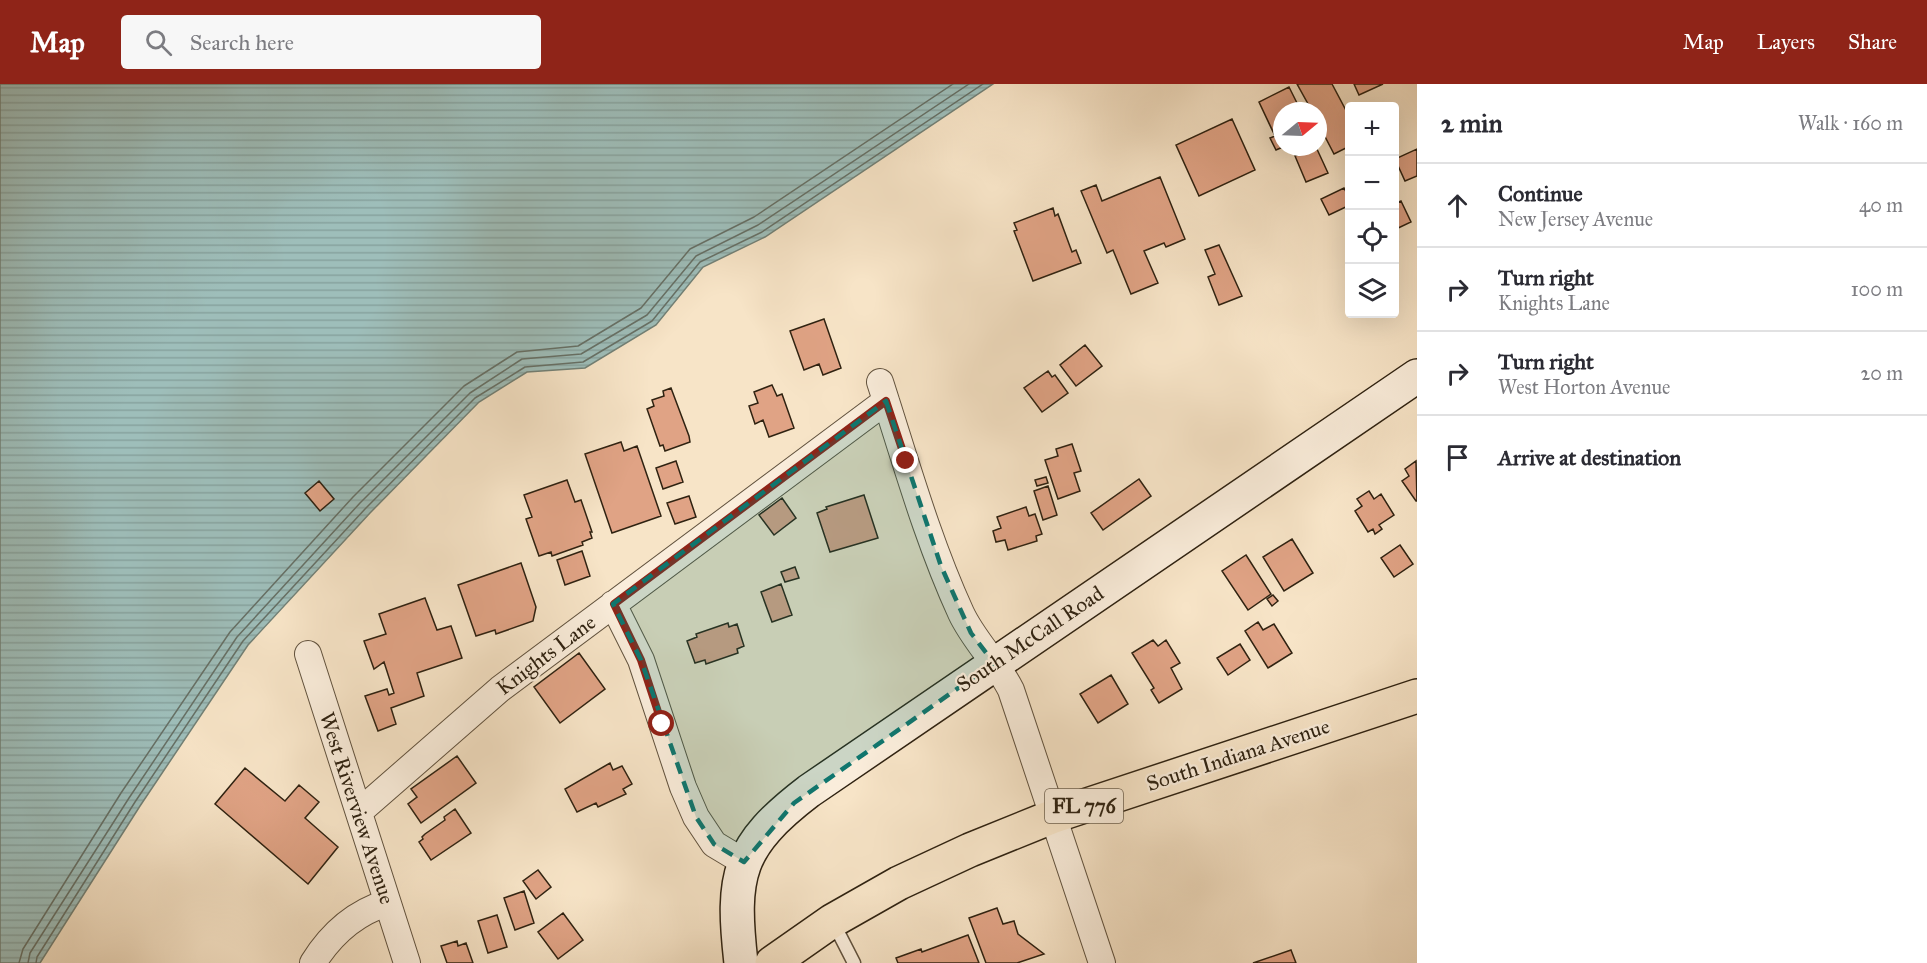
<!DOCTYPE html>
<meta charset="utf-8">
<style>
body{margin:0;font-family:"IM FELL Great Primer",serif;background:#f7f7f7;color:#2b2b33}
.controls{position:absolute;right:18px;top:18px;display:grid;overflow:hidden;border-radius:6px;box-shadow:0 6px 24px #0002}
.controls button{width:54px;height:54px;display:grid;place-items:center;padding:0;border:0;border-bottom:2px solid #e1e1e2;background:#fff;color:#2b2b33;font:30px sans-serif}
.compass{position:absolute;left:1273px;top:18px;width:54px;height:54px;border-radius:50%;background:#fff;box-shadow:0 6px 24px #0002;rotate:71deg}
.stop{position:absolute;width:18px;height:18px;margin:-14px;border:4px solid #8f2418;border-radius:50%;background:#fff}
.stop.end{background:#8f2418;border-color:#fff;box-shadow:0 2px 6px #0008}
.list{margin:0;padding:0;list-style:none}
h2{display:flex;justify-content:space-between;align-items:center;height:78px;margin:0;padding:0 24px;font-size:26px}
h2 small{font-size:20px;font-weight:400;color:#7c7c81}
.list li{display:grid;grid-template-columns:39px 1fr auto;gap:18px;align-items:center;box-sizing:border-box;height:84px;padding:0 24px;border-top:2px solid #e1e1e2}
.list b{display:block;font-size:22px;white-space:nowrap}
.list p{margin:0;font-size:20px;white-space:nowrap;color:#7c7c81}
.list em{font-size:20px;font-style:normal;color:#7c7c81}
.icon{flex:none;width:33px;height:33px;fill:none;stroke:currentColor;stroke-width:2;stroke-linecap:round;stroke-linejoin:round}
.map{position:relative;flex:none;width:1417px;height:879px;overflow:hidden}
header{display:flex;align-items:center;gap:36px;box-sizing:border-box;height:84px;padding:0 30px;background:#8f2418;color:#fff}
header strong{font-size:28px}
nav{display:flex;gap:33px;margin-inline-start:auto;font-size:21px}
.search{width:420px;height:54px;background:#f7f7f7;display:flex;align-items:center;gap:15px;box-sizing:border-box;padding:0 21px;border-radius:6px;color:#7c7c81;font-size:22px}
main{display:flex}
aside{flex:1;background:#fff}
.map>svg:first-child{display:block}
.water{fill:url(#water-rules);stroke:#728076;stroke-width:1.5}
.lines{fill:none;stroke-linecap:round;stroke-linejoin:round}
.shore{stroke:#667066;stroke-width:1.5}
.building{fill:#e0a385;stroke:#2f2211;stroke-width:1.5}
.lane-casing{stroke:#61523e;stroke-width:15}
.street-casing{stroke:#61523e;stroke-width:28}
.secondary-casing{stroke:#2f2211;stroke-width:36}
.primary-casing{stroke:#2f2211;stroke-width:36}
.lane{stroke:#faeddb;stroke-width:12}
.street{stroke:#faeddb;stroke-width:26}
.secondary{stroke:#faeddb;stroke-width:33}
.primary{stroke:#f7e4c7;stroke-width:33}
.route{stroke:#8f2418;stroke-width:8}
.marked{fill:#0f766e;fill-opacity:0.2;stroke:#0f766e;stroke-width:4.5;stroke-dasharray:12 8;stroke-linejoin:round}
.labels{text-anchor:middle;stroke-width:4.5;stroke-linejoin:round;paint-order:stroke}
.shield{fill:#faeddb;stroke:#6c5f4e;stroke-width:1.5}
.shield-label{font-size:20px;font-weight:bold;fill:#2f2211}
.street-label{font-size:21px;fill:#2f2211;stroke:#faeddb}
</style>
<header>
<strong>Map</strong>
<div class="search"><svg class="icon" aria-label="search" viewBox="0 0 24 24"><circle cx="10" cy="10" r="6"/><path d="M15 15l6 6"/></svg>Search here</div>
<nav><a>Map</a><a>Layers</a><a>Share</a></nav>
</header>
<main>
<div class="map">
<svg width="1417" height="879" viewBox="0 0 1417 879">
<defs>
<pattern id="water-rules" width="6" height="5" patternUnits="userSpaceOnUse" patternTransform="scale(1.5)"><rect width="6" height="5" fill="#9ebeba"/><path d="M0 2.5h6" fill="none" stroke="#88a39f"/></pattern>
</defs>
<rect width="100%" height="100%" fill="#f7e4c7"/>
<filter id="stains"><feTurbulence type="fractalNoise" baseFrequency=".00333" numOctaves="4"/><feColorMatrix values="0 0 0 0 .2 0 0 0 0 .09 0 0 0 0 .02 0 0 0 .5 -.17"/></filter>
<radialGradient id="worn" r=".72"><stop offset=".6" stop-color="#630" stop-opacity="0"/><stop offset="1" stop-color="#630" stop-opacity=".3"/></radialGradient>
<path class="water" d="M 0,0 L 993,0 L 765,153 L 703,183 L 656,241 L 585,284 L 527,288 L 479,318 L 370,429 L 248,561 L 140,722 L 40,879 L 0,879 Z"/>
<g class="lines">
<path class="shore" d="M 19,879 L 23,865 L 121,709 L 230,548 L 353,413 L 464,302 L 517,268 L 578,262 L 641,224 L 690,165 L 754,133 L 953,0
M 28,879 L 30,869 L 129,714 L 237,553 L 360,419 L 470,309 L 522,275 L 581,270 L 647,231 L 696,172 L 758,141 L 969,0
M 36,879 L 37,873 L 135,718 L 243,557 L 365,425 L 475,314 L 525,283 L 583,278 L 652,237 L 700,178 L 762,148 L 983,0"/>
</g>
<path class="building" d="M 1297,0 L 1332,0 L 1350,34 L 1350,62 L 1334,70 L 1318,39 L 1318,27 L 1312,27 Z
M 1354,0 L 1383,0 L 1359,11 Z
M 1289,3 L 1301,27 L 1282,27 L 1283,63 L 1276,66 L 1270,54 L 1275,52 L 1259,18 Z
M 1232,35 L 1255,86 L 1199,112 L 1176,61 Z
M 1316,63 L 1328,89 L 1306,98 L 1295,72 Z
M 1417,65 L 1417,92 L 1405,97 L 1395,75 Z
M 1160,93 L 1185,155 L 1166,163 L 1164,159 L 1144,167 L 1158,199 L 1131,210 L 1113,166 L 1107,169 L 1081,107 L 1096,101 L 1102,117 Z
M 1344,104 L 1350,116 L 1350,121 L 1329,131 L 1321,115 Z
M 1401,117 L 1411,138 L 1394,146 L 1394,120 Z
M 1053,124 L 1055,132 L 1058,130 L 1072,168 L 1076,166 L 1081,179 L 1033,197 L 1014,147 L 1017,146 L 1014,139 Z
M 1219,161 L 1242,212 L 1219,221 L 1208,193 L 1215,190 L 1205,166 Z
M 824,235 L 841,284 L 823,291 L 819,280 L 804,286 L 790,247 Z
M 1085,261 L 1102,282 L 1076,302 L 1060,281 Z
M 1048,287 L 1052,293 L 1055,291 L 1068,309 L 1042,328 L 1024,304 Z
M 772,301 L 777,312 L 782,310 L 794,344 L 769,353 L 763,336 L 755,340 L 749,322 L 758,319 L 754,308 Z
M 671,304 L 689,352 L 690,358 L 665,367 L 663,361 L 660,362 L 647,325 L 654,322 L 652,316 L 664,312 L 663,307 Z
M 621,358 L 624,367 L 637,362 L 661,432 L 612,449 L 585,370 Z
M 1072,360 L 1081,387 L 1074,389 L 1080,407 L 1058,415 L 1045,376 L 1058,372 L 1056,365 Z
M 676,377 L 683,398 L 663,405 L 656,384 Z
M 1416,377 L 1417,417 L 1416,417 L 1402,397 L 1409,392 L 1405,385 Z
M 1046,393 L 1048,399 L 1037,402 L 1035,396 Z
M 1139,395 L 1151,412 L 1103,446 L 1091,429 Z
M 567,396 L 575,418 L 581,416 L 592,448 L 590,448 L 592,454 L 582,458 L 583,461 L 552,472 L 551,468 L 539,472 L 526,435 L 532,433 L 524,411 Z
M 319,397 L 334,415 L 320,427 L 305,409 Z
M 1048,402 L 1057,431 L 1043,436 L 1034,407 Z
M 1369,407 L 1374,415 L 1381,410 L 1394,431 L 1379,441 L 1382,445 L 1375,450 L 1373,445 L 1368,448 L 1355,427 L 1362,422 L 1357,415 Z
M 864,411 L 878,454 L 830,468 L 817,429 L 827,425 L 826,423 Z
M 689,412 L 696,433 L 675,440 L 667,419 Z
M 782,414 L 796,434 L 774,451 L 759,431 Z
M 1026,423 L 1029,432 L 1035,430 L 1042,450 L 1036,452 L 1037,457 L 1008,466 L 1005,456 L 996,458 L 993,447 L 1001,444 L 997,433 Z
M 1292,455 L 1313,489 L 1284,507 L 1263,473 Z
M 1400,461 L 1413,480 L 1394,493 L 1381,474 Z
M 582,467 L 590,492 L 565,501 L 557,476 Z
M 1246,471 L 1271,510 L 1248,526 L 1222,487 Z
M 521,479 L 536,523 L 533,537 L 496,550 L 495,546 L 476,552 L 458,501 Z
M 795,483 L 799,494 L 785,498 L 781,488 Z
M 781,500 L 792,531 L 772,538 L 761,508 Z
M 1273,511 L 1278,517 L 1272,522 L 1267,515 Z
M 425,514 L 437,546 L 451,542 L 462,574 L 417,589 L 424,612 L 391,624 L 396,640 L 378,647 L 365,612 L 387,605 L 389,611 L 394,609 L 384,578 L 374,585 L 364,557 L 386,550 L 379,530 Z
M 1258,538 L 1263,546 L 1274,540 L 1292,569 L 1268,584 L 1245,547 Z
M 728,539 L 729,543 L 737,540 L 744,562 L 737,565 L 738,569 L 706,580 L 705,576 L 695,579 L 687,557 L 697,553 L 696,550 Z
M 1153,556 L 1158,562 L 1166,556 L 1180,579 L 1171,584 L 1182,605 L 1159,619 L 1151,606 L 1154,604 L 1132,569 Z
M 1240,560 L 1250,576 L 1228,591 L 1217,574 Z
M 579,569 L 605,605 L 560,639 L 534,603 Z
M 1111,591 L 1128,620 L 1098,639 L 1080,610 Z
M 457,672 L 476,699 L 421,739 L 408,720 L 417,713 L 411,705 Z
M 610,679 L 613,686 L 622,682 L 632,700 L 623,705 L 626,710 L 598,723 L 596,719 L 577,728 L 565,705 Z
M 245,684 L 285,717 L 299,701 L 319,718 L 305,734 L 338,763 L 308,800 L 215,720 Z
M 455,725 L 471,749 L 431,776 L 419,758 L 423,755 L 422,753 L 425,750 L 445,736 L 444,733 Z
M 538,786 L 551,803 L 536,815 L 523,797 Z
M 524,807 L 534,839 L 515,846 L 504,814 Z
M 997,824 L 1003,840 L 1014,837 L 1018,850 L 1044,870 L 1017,879 L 986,879 L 969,834 Z
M 563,829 L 583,856 L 558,875 L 538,848 Z
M 497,831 L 507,863 L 488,869 L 478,837 Z
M 968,851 L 979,879 L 898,879 L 896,874 L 921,865 L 922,868 Z
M 457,857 L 458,862 L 466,859 L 473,879 L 447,879 L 441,862 Z
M 1291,866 L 1296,879 L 1253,879 Z"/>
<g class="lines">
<defs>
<path id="lane" d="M 833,838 L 854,879"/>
<path id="street" d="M 880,298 C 905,375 927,455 961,529 C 974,557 997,578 1011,606 L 1102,879
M 613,520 L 641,576 L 683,703 L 696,733 L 714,760 L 744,778
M 308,570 L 407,879
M 359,728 L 500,605 L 886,317
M 313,879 C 331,850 354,829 387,819"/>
<path id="secondary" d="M 741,879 C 731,791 737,762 809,707 L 1417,292"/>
<path id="primary" d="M 772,879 L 832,837 L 899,799 L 970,766 L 1054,732 L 1417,612"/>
</defs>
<use href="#lane" class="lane-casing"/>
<use href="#street" class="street-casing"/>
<use href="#secondary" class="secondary-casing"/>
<use href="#primary" class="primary-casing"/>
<use href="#lane" class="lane"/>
<use href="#street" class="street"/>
<use href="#secondary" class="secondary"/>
<use href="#primary" class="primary"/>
</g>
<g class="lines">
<path class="route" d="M 662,640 L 641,576 L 614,520 L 886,317 L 906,377"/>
</g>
<path class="marked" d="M 886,317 L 941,482 L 971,549 L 994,579 L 794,719 L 744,778 L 714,760 L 696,733 L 641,576 L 613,520 Z"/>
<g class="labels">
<rect class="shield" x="1045" y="705" width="78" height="34" rx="4.5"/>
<g class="shield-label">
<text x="1084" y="729">FL 776</text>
</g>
<g class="street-label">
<text transform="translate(1030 555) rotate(-34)" y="7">South McCall Road</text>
<text transform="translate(546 571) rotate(-37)" y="7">Knights Lane</text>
<text transform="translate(1238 671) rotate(-18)" y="7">South Indiana Avenue</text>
<text transform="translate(357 724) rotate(72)" y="7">West Riverview Avenue</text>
</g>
</g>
<rect width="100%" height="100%" filter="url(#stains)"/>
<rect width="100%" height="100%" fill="url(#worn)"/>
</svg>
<div class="controls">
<button>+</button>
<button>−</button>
<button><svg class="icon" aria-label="locate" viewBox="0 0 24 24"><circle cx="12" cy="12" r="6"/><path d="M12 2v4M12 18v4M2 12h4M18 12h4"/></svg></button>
<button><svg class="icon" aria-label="layers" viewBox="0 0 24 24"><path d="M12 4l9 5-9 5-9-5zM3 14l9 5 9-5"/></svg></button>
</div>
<svg class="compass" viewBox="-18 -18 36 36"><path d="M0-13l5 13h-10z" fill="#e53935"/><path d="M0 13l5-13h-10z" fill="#7c7c81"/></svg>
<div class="stop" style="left:662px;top:640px"></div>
<div class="stop end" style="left:906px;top:377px"></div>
</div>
<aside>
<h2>2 min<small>Walk · 160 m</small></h2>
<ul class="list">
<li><svg class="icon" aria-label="ahead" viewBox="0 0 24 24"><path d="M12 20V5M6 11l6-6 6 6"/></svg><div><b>Continue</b><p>New Jersey Avenue</p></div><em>40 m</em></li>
<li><svg class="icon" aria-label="right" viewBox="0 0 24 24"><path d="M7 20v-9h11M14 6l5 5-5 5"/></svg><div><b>Turn right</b><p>Knights Lane</p></div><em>100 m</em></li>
<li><svg class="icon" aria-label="right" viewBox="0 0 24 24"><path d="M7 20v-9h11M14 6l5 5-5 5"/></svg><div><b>Turn right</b><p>West Horton Avenue</p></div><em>20 m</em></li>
<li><svg class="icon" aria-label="arrive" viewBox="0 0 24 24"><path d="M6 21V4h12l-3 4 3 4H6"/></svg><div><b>Arrive at destination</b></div></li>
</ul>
</aside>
</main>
